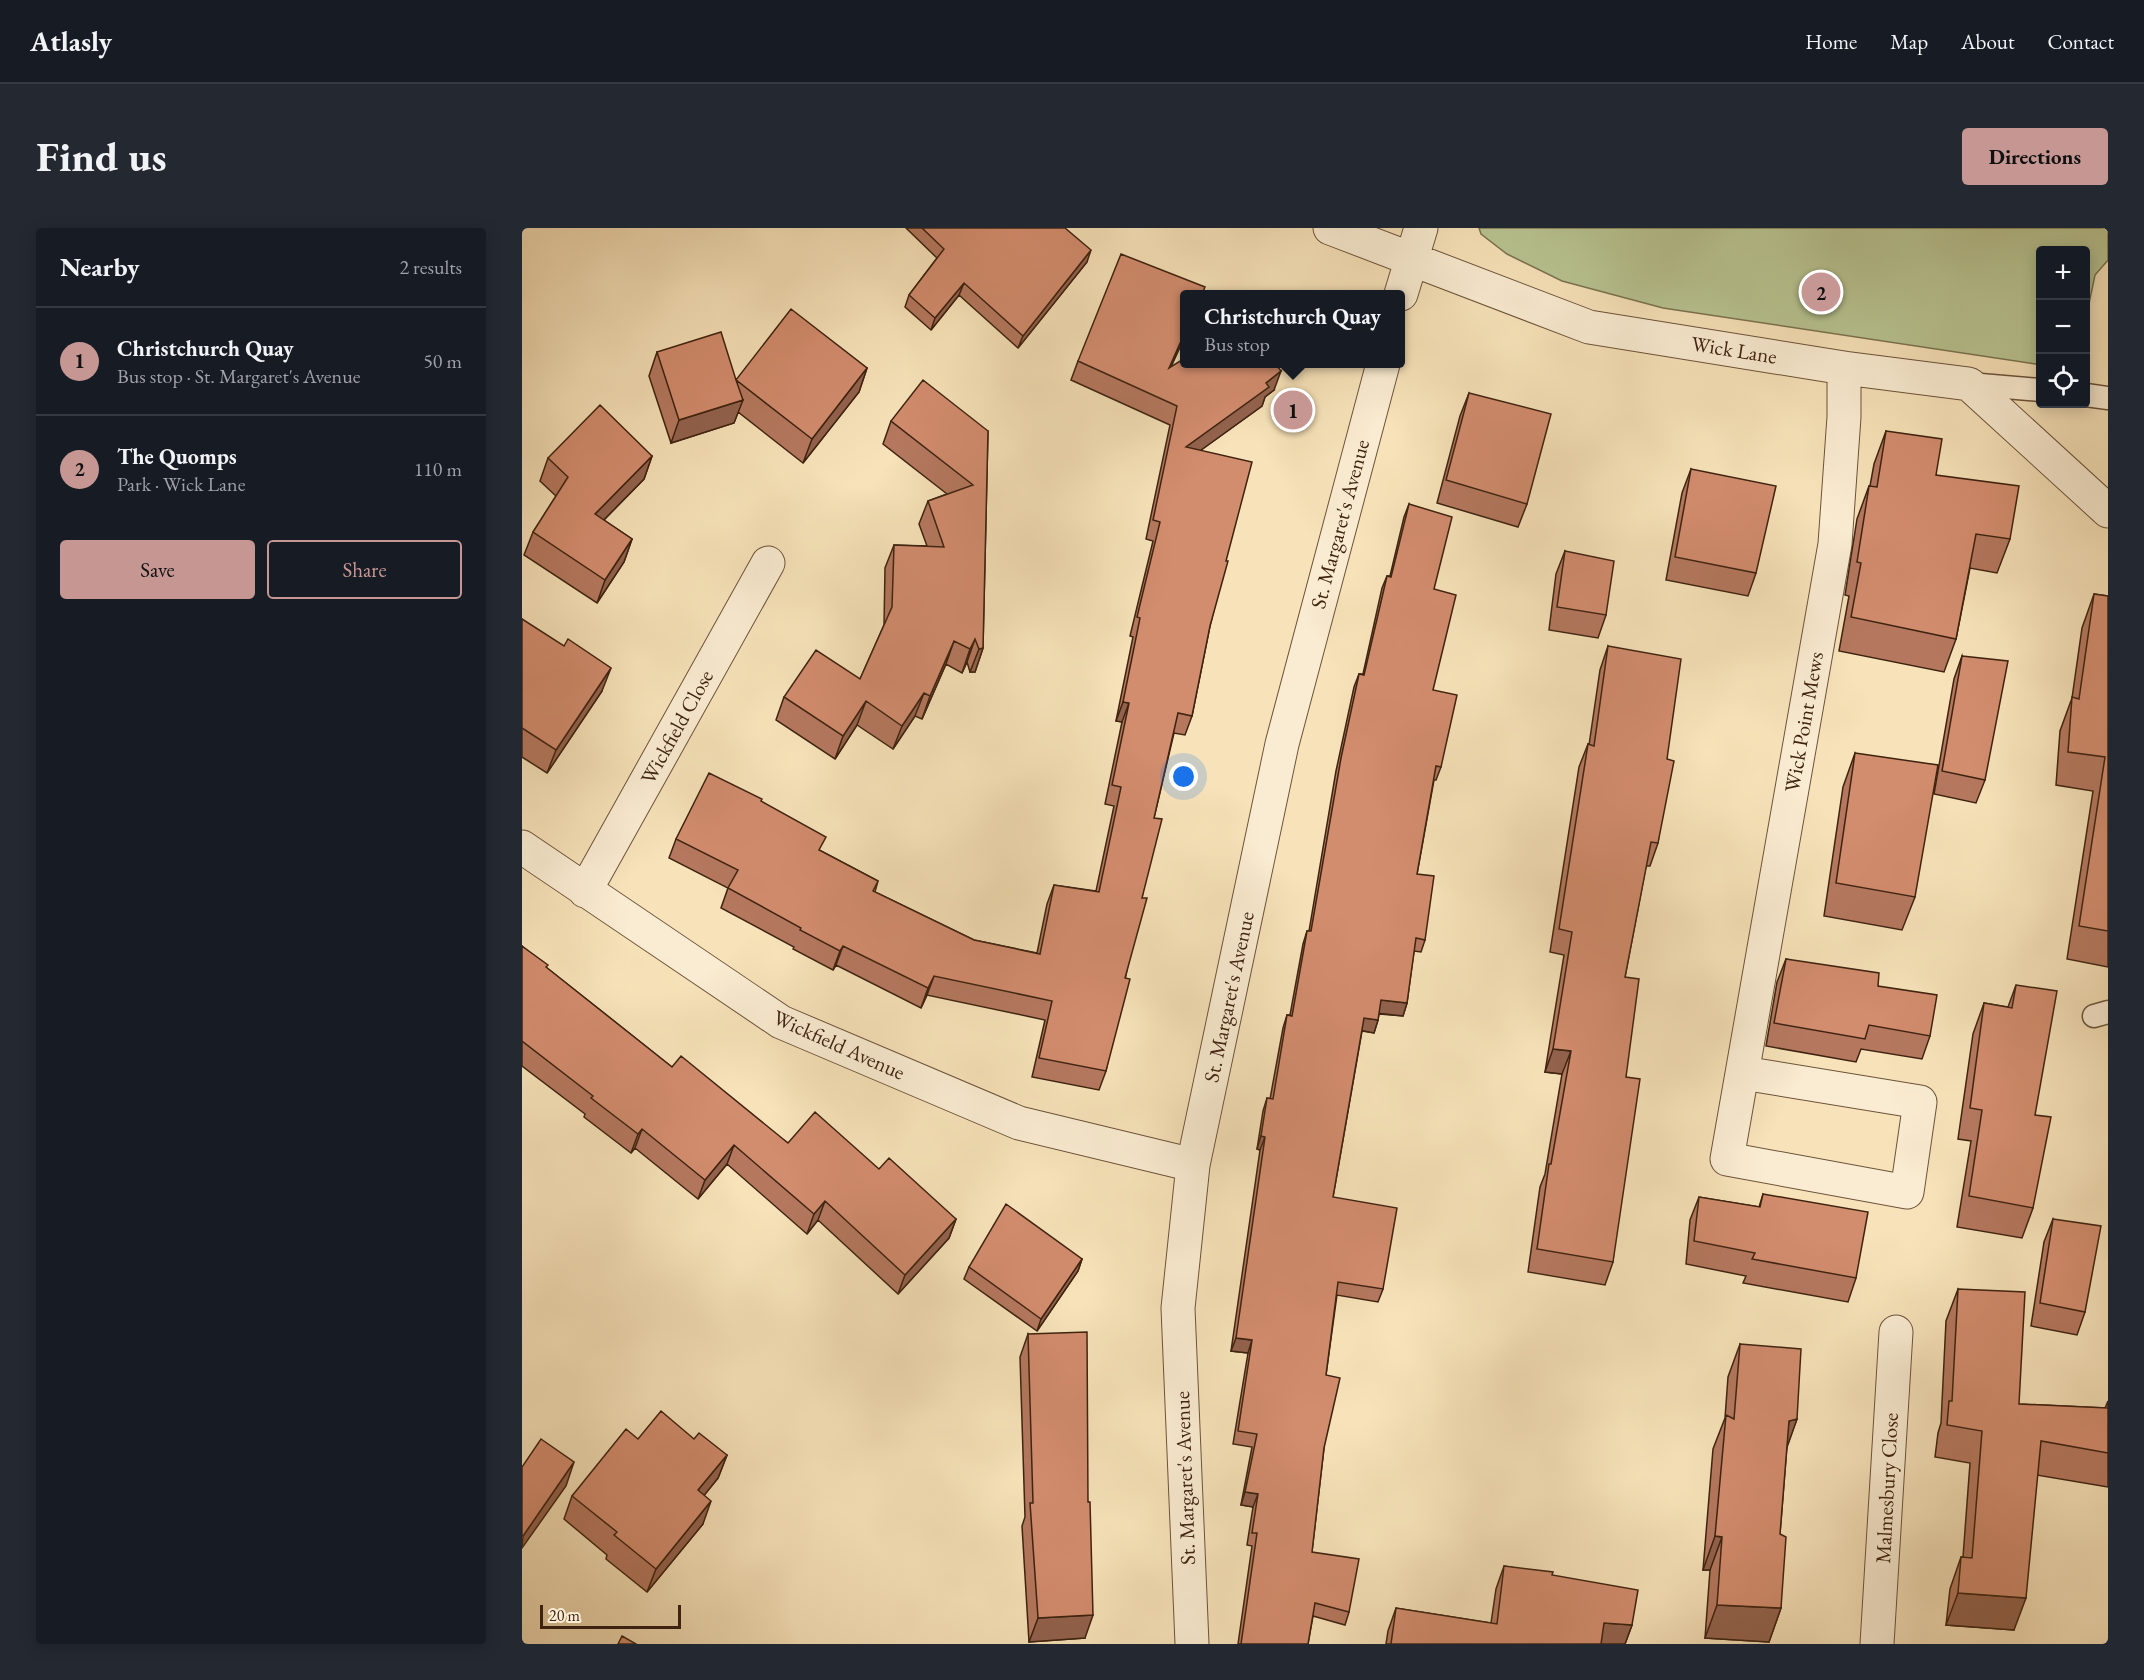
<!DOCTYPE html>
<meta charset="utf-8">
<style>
body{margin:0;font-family:"EB Garamond",serif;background:#242831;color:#f1f3f6}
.controls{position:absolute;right:18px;top:18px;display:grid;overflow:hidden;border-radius:6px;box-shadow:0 3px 15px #0003}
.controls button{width:54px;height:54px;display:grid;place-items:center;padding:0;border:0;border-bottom:2px solid #363941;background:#171b24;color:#f1f3f6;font:30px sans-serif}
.scale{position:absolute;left:18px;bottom:15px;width:141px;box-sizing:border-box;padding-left:6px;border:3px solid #3e2310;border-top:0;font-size:16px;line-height:21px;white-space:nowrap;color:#3e2310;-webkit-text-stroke:4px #faecd2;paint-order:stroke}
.you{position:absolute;left:662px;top:549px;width:21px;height:21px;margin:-15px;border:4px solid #fff;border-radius:50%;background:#1a73e8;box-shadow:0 0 0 9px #1a73e833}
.badge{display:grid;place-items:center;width:39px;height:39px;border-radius:50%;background:#c59692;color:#111;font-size:20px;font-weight:700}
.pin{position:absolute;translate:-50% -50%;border:3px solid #fff;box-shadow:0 2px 6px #0006}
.popup{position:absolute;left:658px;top:62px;width:225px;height:78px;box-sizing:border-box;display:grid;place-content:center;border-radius:6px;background:#171b24;filter:drop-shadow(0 2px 4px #0005);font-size:20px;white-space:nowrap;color:#9ea1a6}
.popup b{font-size:22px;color:#f1f3f6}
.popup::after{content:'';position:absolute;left:50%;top:100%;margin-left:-12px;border:12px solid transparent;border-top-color:#171b24}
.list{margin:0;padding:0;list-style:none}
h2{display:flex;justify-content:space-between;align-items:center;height:78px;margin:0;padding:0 24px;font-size:26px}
h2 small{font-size:20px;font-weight:400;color:#9ea1a6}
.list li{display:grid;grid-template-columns:39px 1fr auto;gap:18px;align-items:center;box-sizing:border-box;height:108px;padding:0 24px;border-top:2px solid #363941}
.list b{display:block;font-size:22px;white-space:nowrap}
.list p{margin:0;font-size:20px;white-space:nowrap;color:#9ea1a6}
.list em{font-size:20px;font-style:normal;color:#9ea1a6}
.actions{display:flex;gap:12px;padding:18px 24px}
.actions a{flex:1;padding:14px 0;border:2px solid #c59692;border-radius:6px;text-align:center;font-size:21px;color:#c59692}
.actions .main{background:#c59692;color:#111}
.icon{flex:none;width:33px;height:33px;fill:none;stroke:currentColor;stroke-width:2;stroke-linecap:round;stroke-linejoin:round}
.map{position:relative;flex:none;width:1586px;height:1416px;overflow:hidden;border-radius:6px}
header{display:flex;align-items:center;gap:36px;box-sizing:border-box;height:84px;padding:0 30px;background:#171b24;border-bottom:2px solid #363941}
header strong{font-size:28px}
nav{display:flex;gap:33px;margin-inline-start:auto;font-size:21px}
.intro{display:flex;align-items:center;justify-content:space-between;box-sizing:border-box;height:144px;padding:0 36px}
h1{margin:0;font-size:42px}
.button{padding:15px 27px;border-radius:6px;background:#c59692;color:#111;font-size:21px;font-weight:700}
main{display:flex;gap:36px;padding:0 36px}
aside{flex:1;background:#171b24;border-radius:6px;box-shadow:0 3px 15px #0003}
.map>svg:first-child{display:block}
.green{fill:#b8c492;stroke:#7b7451;stroke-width:1.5}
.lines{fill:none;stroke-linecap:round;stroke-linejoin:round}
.service-casing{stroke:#6c533a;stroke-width:25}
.minor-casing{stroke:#6c533a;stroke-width:35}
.service{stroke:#faecd2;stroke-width:22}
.minor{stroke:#faecd2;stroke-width:33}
.wall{fill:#b5785f;stroke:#3e2310;stroke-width:1.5}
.shaded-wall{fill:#93624d;stroke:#3e2310;stroke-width:1.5}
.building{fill:#d28c6e;stroke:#3e2310;stroke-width:1.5}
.labels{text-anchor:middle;stroke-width:4.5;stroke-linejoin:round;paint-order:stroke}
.street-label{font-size:21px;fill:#3e2310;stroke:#faecd2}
</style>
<header>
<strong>Atlasly</strong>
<nav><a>Home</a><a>Map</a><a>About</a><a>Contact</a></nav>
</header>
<div class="intro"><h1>Find us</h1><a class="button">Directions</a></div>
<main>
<aside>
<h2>Nearby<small>2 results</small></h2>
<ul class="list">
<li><span class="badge">1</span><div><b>Christchurch Quay</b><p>Bus stop · St. Margaret's Avenue</p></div><em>50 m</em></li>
<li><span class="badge">2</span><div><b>The Quomps</b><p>Park · Wick Lane</p></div><em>110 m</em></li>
</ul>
<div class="actions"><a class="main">Save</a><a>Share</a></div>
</aside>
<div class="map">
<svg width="1586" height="1416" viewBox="0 0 1586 1416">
<rect width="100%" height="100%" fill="#f7e2b9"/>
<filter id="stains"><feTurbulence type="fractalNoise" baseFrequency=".00333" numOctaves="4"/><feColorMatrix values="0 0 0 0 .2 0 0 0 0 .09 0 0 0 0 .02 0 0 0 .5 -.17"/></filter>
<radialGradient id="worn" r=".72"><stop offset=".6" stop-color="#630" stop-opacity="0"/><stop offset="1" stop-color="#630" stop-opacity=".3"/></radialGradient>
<path class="green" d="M 957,0 L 1586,0 L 1586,32 L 1573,47 L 1564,90 L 1564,22 L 1518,22 L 1518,135 L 1513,136 L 1141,80 L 1040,53 L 985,26 L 959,6 Z"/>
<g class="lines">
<defs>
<path id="service" d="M 1447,156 L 1518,162
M 1564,167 L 1586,170
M 1572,788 L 1586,784"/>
<path id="minor" d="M 808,0 L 1067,99 L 1322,140 L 1447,156 L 1586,283
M 879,66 L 899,0
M 0,619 L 259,794 L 497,895 L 671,937
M 63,663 L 246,335
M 1221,845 L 1398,874 L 1385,964 L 1205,931 L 1313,316 L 1322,189 L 1322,140
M 670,1416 L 656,1080 L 671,937 L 760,516 L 861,136
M 1355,1416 L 1374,1104"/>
</defs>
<use href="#service" class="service-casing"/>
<use href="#minor" class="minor-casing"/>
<use href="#service" class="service"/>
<use href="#minor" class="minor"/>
</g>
<path class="wall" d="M 384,0 L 543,0 L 565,34 L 496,120 L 437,67 L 409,102 L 383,79 L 387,67 L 415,30 Z
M 663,108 L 649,138 L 752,162 L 743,169 L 740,178 L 679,222 L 704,333 L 688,398 L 670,488 L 663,507 L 652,505 L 632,590 L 620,670 L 584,843 L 577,862 L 510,849 L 523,792 L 405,767 L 399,780 L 314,737 L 311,742 L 271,721 L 272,719 L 199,680 L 206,660 L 147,630 L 154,611 L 239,573 L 299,623 L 356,653 L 353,664 L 452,712 L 515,725 L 525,676 L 532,657 L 574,663 L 592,578 L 583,576 L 600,494 L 594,493 L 611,409 L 608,408 L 631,313 L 624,311 L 648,197 L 549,152 L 556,133 Z
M 135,124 L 214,152 L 345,140 L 337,164 L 281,235 L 216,184 L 212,195 L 149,215 L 127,148 Z
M 947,165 L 1005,276 L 996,299 L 915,275 L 938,188 Z
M 369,193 L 466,203 L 461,420 L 453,444 L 448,444 L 445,434 L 440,445 L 424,436 L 400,491 L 393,488 L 371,521 L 335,497 L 313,531 L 254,492 L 262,469 L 338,451 L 362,397 L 363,340 L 372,317 L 405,318 L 397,296 L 406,273 L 425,266 L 361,216 Z
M 1364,203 L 1488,311 L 1475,345 L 1448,340 L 1434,411 L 1422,444 L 1317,423 L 1327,368 L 1323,367 L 1335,291 L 1347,258 L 1348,258 L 1352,236 Z
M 130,228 L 122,251 L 82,292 L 110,311 L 102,334 L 75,375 L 2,327 L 11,304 L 34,268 L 18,253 L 26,230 Z
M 1169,241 L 1234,345 L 1226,368 L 1144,352 L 1160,265 Z
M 887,276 L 912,361 L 911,462 L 919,539 L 914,552 L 912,552 L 895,646 L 903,712 L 899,724 L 892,723 L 885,775 L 881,788 L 857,786 L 856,792 L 852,805 L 840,803 L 811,969 L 861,1061 L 856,1074 L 815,1067 L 804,1147 L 802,1220 L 790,1324 L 827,1384 L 823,1397 L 791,1388 L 786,1416 L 716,1416 L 730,1318 L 725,1317 L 731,1279 L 719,1277 L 730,1219 L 711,1216 L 726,1125 L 709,1123 L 738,922 L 735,921 L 741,883 L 745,870 L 748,871 L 761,800 L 765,787 L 768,787 L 781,716 L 785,703 L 787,703 L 814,543 L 832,459 L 837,446 L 841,446 L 860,360 L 865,348 L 868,348 L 882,289 Z
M 1043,323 L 1084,387 L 1076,410 L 1027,402 L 1034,346 Z
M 1572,366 L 1586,368 L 1586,739 L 1545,731 L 1571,563 L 1534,557 L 1538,503 L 1550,470 L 1560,400 Z
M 0,391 L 80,463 L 25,545 L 0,529 Z
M 1086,418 L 1145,531 L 1136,615 L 1128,638 L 1124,638 L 1103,749 L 1104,849 L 1091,1034 L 1083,1057 L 1006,1044 L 1018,959 L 1023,946 L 1040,846 L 1023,844 L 1042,727 L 1028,724 L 1057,539 L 1066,516 L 1067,517 L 1078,442 Z
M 1440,428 L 1463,552 L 1454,575 L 1412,566 L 1432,451 Z
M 1333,525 L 1393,669 L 1380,702 L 1302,688 L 1321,559 Z
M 0,718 L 25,740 L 150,839 L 266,915 L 357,941 L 434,991 L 427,1010 L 376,1066 L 296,992 L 285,1006 L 205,936 L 176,971 L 113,920 L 109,925 L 62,889 L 63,886 L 0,838 Z
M 1264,731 L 1356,758 L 1408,808 L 1400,831 L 1339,821 L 1334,834 L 1244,818 L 1255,754 Z
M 1494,757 L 1513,887 L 1511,980 L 1500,1010 L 1435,999 L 1449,913 L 1436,911 L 1451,806 L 1462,775 L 1486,779 Z
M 1241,966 L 1334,1050 L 1326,1074 L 1221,1055 L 1224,1048 L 1164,1036 L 1168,992 L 1177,969 L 1237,979 Z
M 1531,991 L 1563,1084 L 1555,1107 L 1509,1098 L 1522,1014 Z
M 560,1031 L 556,1043 L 515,1103 L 442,1051 L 447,1039 Z
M 1436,1061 L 1497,1176 L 1583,1180 L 1586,1173 L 1586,1259 L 1515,1247 L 1492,1402 L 1424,1397 L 1428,1361 L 1439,1329 L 1441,1329 L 1448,1235 L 1413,1229 L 1416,1205 L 1419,1195 L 1424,1093 Z
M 506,1106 L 566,1274 L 563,1410 L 507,1414 L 500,1298 L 503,1289 L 498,1129 Z
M 1218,1116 L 1275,1191 L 1265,1218 L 1258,1306 L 1259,1380 L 1247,1414 L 1183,1410 L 1188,1342 L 1181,1342 L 1191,1221 L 1203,1190 L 1206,1149 Z
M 116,1211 L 172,1211 L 205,1227 L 196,1250 L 182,1267 L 181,1296 L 125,1364 L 84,1331 L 85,1327 L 42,1291 L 50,1268 Z
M 982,1338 L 1030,1347 L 1110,1397 L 1103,1416 L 864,1416 L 866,1403 L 874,1380 L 969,1395 L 974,1361 Z"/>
<path class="shaded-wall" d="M 569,22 L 565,34 L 496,120 L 501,108 Z
M 442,55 L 437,67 L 409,102 L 413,90 Z
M 663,104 L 663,108 L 640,159 L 647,140 Z
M 345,140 L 337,164 L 281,235 L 290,211 Z
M 759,143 L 752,162 L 743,169 L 740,178 L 657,238 L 664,219 Z
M 221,172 L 212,195 L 149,215 L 157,192 Z
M 130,228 L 122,251 L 65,309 L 73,286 Z
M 110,311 L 102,334 L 75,375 L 83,352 Z
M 453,411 L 445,434 L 440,445 L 448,421 Z
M 432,413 L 424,436 L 400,491 L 408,468 Z
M 461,420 L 453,444 L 448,444 L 457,421 Z
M 89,440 L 80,463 L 25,545 L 34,522 Z
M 402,465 L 393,488 L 371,521 L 380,498 Z
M 344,473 L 335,497 L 313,531 L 321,508 Z
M 601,474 L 607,475 L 600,494 L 594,493 Z
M 321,718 L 314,737 L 311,742 L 318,723 Z
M 412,748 L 405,767 L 399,780 L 406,760 Z
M 859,772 L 885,775 L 881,788 L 854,785 Z
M 842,790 L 856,792 L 852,805 L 837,802 Z
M 1031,821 L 1049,823 L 1040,846 L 1023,844 Z
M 120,901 L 113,920 L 109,925 L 116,906 Z
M 739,908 L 743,909 L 738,922 L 735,921 Z
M 212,917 L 205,936 L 176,971 L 183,952 Z
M 303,973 L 296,992 L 285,1006 L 292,986 Z
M 434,991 L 427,1010 L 376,1066 L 383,1047 Z
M 560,1031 L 556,1043 L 515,1103 L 519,1091 Z
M 714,1110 L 730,1112 L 726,1125 L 709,1123 Z
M 1275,1191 L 1263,1225 L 1267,1193 Z
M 205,1227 L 196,1250 L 168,1285 L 176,1262 Z
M 52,1234 L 44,1258 L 0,1320 L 1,1308 Z
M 723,1264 L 736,1266 L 731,1279 L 719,1277 Z
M 189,1273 L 181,1296 L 125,1364 L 134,1341 Z
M 1193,1308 L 1200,1309 L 1188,1342 L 1181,1342 Z
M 1436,1365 L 1504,1370 L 1492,1402 L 1424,1397 Z
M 1195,1377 L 1259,1380 L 1247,1414 L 1183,1410 Z
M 571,1387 L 563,1410 L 507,1414 L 516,1390 Z
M 1082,1395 L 1110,1397 L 1103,1416 L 1075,1416 Z"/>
<path class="building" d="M 400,0 L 543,0 L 569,22 L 501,108 L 442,55 L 413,90 L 387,67 L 422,21 Z
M 599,26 L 683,59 L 680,66 L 663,66 L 663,104 L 647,140 L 663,130 L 663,135 L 753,135 L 759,143 L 744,155 L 747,159 L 664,219 L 730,234 L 704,333 L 706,333 L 688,398 L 670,488 L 656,485 L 632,590 L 640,591 L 620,670 L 625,670 L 603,750 L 608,751 L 584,843 L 517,830 L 530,773 L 412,748 L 406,760 L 321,718 L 318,723 L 278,702 L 279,700 L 206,660 L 216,642 L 154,611 L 187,545 L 240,571 L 239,573 L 304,609 L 297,622 L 356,653 L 351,663 L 452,712 L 518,726 L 532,657 L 577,664 L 599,559 L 590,557 L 607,475 L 601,474 L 618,390 L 615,389 L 638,294 L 631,292 L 655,178 L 556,133 Z
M 269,81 L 345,140 L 290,211 L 214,152 L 221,172 L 157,192 L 135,124 L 199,104 L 214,152 Z
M 401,152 L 466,203 L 461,420 L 457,421 L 453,411 L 448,421 L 432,413 L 408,468 L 402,465 L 380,498 L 344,473 L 321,508 L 262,469 L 294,422 L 338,451 L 370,379 L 372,317 L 422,319 L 406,273 L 451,257 L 369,193 Z
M 947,165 L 1029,186 L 1005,276 L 924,252 Z
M 78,177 L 130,228 L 73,286 L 110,311 L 83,352 L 11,304 L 46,249 L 26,230 Z
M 1364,203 L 1420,211 L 1414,247 L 1497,258 L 1488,311 L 1454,306 L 1434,411 L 1329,389 L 1339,335 L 1335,334 L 1345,271 L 1347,258 L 1355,259 Z
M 1169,241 L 1254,258 L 1234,345 L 1153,329 Z
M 887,276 L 930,289 L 912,361 L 934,367 L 911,462 L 935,467 L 919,539 L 914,538 L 895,646 L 912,648 L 903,712 L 894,710 L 885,775 L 859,772 L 856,792 L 842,790 L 811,969 L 875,980 L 861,1061 L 816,1054 L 804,1147 L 818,1150 L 802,1220 L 790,1324 L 837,1331 L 827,1384 L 793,1375 L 786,1416 L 719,1416 L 735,1305 L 730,1305 L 736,1266 L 723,1264 L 735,1206 L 716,1203 L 730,1112 L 714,1110 L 743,909 L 739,908 L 745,870 L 751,871 L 765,787 L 770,788 L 785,703 L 789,703 L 819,530 L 837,446 L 842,447 L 865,348 L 869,349 Z
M 1043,323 L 1092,333 L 1084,387 L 1035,379 Z
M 1572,366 L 1586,368 L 1586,703 L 1557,698 L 1583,529 L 1546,524 L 1550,469 L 1557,471 Z
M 0,391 L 42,418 L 46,411 L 89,440 L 34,522 L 0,500 Z
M 1086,418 L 1159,431 L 1145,531 L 1152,533 L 1136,615 L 1129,614 L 1103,749 L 1117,751 L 1104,849 L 1118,851 L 1091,1034 L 1015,1021 L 1027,936 L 1029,936 L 1049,823 L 1031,821 L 1050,704 L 1037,701 L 1066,516 L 1072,518 Z
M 1440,428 L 1486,433 L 1463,552 L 1420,543 Z
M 1333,525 L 1416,537 L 1393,669 L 1314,655 Z
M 0,718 L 26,737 L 24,739 L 150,839 L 159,828 L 266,915 L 293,884 L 357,941 L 367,930 L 434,991 L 383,1047 L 303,973 L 292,986 L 212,917 L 183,952 L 120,901 L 116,906 L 69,870 L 71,868 L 0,813 Z
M 1264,731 L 1357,745 L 1356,758 L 1415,767 L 1408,808 L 1347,797 L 1343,811 L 1252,795 Z
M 1494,757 L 1535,763 L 1513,887 L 1529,889 L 1511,980 L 1447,968 L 1460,882 L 1448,880 L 1462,775 L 1490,780 Z
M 1241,966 L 1346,984 L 1334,1050 L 1230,1031 L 1233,1025 L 1172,1013 L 1177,969 L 1238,979 Z
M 484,976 L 560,1031 L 519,1091 L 447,1039 Z
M 1531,991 L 1579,998 L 1563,1084 L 1518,1075 Z
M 1436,1061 L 1503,1064 L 1497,1176 L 1586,1180 L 1586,1225 L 1519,1213 L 1504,1370 L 1436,1365 L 1439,1329 L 1450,1330 L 1460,1203 L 1425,1197 L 1427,1173 L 1430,1173 Z
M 565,1104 L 566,1274 L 568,1274 L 571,1387 L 516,1390 L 508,1275 L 511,1275 L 506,1106 Z
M 1218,1116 L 1279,1121 L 1275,1191 L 1267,1193 L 1258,1306 L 1264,1309 L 1259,1380 L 1195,1377 L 1200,1309 L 1193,1308 L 1204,1187 L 1212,1191 Z
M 139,1183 L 172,1211 L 177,1205 L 205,1227 L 176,1262 L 189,1273 L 134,1341 L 92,1307 L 95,1304 L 50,1268 L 104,1201 L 116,1211 Z
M 19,1211 L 52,1234 L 1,1308 L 0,1308 L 0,1239 Z
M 982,1338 L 1031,1344 L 1030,1347 L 1116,1362 L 1110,1397 L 1082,1395 L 1079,1416 L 869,1416 L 874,1380 L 975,1396 Z
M 100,1408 L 114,1416 L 96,1416 Z"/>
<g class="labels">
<g class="street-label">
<text transform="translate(1212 122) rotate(9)" y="7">Wick Lane</text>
<text transform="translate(818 296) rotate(-75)" y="7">St. Margaret's Avenue</text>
<text transform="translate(1282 494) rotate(-80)" y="7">Wick Point Mews</text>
<text transform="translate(155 499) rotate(-61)" y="7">Wickfield Close</text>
<text transform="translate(707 769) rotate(-78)" y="7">St. Margaret's Avenue</text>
<text transform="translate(317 817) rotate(24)" y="7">Wickfield Avenue</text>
<text transform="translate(663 1250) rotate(-92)" y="7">St. Margaret's Avenue</text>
<text transform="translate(1365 1260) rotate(-87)" y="7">Malmesbury Close</text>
</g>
</g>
<rect width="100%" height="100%" filter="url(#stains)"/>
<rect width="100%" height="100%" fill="url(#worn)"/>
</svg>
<div class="controls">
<button>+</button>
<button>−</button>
<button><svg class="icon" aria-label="locate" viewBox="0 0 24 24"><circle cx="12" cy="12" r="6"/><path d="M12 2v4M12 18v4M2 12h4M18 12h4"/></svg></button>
</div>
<div class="scale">20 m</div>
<div class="you"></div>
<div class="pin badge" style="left:771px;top:182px">1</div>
<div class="popup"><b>Christchurch Quay</b>Bus stop</div>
<div class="pin badge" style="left:1299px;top:64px">2</div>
</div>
</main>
